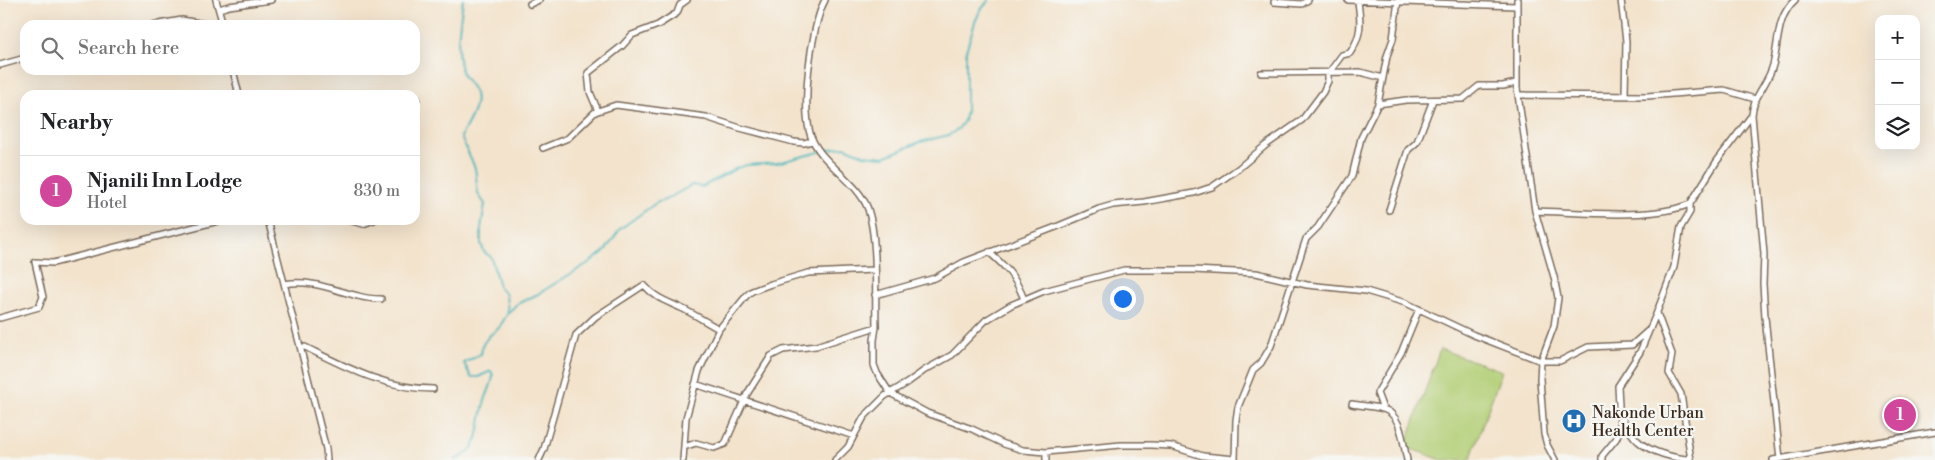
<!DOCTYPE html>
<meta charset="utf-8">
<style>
body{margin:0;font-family:"Libre Bodoni",serif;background:#f2f2f2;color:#202124}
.controls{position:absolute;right:15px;top:15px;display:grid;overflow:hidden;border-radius:10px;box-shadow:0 5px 20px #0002}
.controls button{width:45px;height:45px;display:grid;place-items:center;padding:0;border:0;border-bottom:1px solid #e0e0e0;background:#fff;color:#202124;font:25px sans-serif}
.you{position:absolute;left:1122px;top:298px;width:18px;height:18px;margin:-12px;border:4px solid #fff;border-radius:50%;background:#1a73e8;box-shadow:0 0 0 8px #1a73e833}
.badge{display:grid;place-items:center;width:32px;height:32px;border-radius:50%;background:#d93025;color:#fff;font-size:16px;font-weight:700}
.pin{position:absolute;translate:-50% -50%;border:2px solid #fff;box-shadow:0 1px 5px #0006}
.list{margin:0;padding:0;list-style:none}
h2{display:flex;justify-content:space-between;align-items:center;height:65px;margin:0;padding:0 20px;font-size:21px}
h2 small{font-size:16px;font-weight:400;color:#757577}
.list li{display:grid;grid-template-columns:32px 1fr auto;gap:15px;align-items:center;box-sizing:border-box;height:70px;padding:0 20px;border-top:1px solid #e0e0e0}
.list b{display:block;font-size:19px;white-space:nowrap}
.list p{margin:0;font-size:16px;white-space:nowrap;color:#757577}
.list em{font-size:16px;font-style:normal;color:#757577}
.icon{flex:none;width:28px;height:28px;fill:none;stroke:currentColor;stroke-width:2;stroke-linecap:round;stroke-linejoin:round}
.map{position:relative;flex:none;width:1935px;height:460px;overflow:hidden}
.search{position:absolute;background:#fff;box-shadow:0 5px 20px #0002;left:20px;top:20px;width:400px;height:55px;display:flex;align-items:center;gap:12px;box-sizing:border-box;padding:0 18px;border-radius:15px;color:#757577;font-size:19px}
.panel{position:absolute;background:#fff;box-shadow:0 5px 20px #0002;left:20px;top:90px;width:400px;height:135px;border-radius:15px}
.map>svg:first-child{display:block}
.green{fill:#b1cd73;stroke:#767c48}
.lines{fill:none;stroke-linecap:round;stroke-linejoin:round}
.stream{stroke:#41b2b8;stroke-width:2}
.street-casing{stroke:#7b6b5b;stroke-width:8}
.street{stroke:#fff;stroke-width:5}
.labels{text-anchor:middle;stroke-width:4.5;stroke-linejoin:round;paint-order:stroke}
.poi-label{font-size:16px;fill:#3b2a1e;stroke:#f6f6f2;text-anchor:start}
</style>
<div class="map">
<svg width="1935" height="460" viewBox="0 0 1935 460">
<rect width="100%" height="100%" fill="#f6f6f2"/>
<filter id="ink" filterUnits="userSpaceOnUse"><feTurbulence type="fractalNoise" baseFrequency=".02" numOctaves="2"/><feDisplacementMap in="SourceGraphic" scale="10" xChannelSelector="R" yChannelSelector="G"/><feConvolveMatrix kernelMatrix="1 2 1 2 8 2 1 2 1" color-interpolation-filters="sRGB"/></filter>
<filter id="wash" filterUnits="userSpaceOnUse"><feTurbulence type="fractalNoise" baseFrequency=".0096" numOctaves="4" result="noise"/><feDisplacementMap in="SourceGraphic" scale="20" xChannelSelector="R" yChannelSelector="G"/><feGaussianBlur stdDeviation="1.12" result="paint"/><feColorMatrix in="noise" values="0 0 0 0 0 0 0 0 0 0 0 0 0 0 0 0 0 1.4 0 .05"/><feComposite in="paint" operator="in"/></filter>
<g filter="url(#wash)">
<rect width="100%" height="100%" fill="#f3e3cc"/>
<path class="green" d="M 1440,349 L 1502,371 L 1470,460 L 1442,460 L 1405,447 Z"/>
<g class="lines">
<path class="stream" d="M 463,0 C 460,23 455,47 461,70 C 463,79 473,85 475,94 C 479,109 466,124 461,137 L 475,168 L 478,194 L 485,204 L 481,228 L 481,243 L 484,252 L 491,257 L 499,287 L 506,295 L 508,313
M 455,460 C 482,448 477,432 483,408 C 485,396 492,387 493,375 L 491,371 L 478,377 L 471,377 L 464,363 L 481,354 L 483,344 L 489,336 L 499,328 L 508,313 L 517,304 L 538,294 L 590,262 L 605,251 L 620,229 L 656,203 L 665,200 L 692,185 L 702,187 L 737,168 L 747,165 L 777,163 L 835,148 L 845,147 L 864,155 L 884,157 L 920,142 L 949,135 L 958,129 L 964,121 L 966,111 L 966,51 L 975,22 L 980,11 L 989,0"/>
</g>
</g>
<g filter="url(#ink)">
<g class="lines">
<defs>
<path id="street" d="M 216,0 L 223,25
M 825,0 C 811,26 799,115 813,141 C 826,167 858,182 868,209 C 878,240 875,293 876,327 L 874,340 L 874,365 L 877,373 L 890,393 L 927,413 L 972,429 L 1004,444 L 1023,450 L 1046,452 L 1121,445 L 1151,445 L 1171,446 L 1203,456 L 1235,459
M 1348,0 L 1516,6
M 1517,0 L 1517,88 L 1535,211 L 1554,277 L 1558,298 L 1554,326 L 1541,361 L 1540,379 L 1544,434 L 1547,445 L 1555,460
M 1621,0 L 1626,41 L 1625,95
M 1274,2 L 1302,4 L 1308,0
M 530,4 L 539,0
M 219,9 L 229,6 L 271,0
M 153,25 L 182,20 L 210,25
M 0,65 L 25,58
M 233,70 L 239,95
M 1261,73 L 1360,72 L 1383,78
M 1518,95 L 1647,96 L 1724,90 L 1755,99
M 415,99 L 417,99
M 1378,104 L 1406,100 L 1463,99 L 1479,86 L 1503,86 L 1516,83
M 598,111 L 590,92 L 588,73 L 622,46 L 632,35 L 658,25 L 677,13 L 680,5 L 687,0
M 543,148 L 568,138 L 595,112 L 616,105 L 706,117 L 740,128 L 794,142 L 804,143 L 812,141
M 1389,210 L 1408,150 L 1417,142 L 1433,100
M 1535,211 C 1578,212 1648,220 1687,205 L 1690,204 L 1717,161 L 1752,115
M 268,220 L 326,449 L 327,460
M 348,220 L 363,224 L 374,220
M 989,252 C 1008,269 1014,275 1024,299
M 285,284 C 309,279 334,290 358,296 C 365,298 373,299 381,299
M 875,295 L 935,278 L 964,262 L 1056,227 L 1099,209 L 1113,205 L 1144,202 L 1194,193 L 1212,187 L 1239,168 L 1266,145 L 1302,120 L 1323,92 L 1328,81 L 1328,74 L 1342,55 L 1350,53 C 1362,35 1361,23 1358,2
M 1657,313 L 1672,354 L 1669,373 L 1681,394 L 1691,460
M 0,318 L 39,307 L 43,297 L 35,262 L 53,263 L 222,220
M 301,347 L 305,347 C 346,367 386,389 433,389
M 695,384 L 854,436
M 1352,404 C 1362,406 1373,406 1383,409 C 1402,414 1403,444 1407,460
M 1383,409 L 1377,393 L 1401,353 L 1419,309
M 1620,414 C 1625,423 1630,434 1638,441 C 1650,452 1675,459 1691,459
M 684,447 L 696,443 L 714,448 L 725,444 L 747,394 L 771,356 L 783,350 L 816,346 L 876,327
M 1780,459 L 1765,317 L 1763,284 L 1764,254 L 1752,115 C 1753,96 1768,84 1773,65 C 1779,43 1776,17 1795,0
M 539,460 L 544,449 L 576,335 L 595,317 L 644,285 C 655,298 666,301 681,308 C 694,314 706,322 719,329
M 683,460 L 686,418 L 699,371 L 719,329 L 747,295 L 752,291 L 771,284 L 808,273 L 874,270
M 835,460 L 848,447 L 864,417 L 885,396 L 907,383 L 925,370 L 952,355 L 986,320 L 1011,305 L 1044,291 L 1124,270 L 1193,270 L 1256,273 L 1307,285 L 1366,291 L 1406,303 L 1474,335 L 1541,361 L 1560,361 L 1588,347 L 1632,345 L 1650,329
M 1046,460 L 1046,452
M 1235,460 L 1236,420 L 1238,407 L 1253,370 L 1261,363 L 1271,346 L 1306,239 L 1318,227 L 1352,176 L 1361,138 L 1378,104 L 1387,56 L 1393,39 L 1398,0
M 1602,460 L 1602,456 L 1616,439 L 1619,432 L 1620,425 L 1618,386 L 1640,352 L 1657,312 L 1674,267 L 1681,227 L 1690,212 L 1690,204
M 1773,460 L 1935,432"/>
</defs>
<use href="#street" class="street-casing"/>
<use href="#street" class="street"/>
</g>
</g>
<defs>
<symbol id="hospital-disc" viewBox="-11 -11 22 22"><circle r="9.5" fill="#1f6fb2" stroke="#f6f6f2"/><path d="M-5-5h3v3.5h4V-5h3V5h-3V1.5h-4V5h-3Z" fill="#fff"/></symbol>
</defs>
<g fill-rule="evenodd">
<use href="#hospital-disc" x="1560" y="407" width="28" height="28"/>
</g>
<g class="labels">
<g class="poi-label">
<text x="1592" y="418">Nakonde Urban<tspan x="1592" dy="18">Health Center</tspan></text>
</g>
</g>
</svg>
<div class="controls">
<button>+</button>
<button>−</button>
<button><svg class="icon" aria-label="layers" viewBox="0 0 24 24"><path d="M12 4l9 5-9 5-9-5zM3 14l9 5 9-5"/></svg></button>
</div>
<div class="you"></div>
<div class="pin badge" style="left:1900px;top:415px;background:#d1479c">1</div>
<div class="search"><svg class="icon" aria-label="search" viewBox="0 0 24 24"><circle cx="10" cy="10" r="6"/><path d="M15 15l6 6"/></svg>Search here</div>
<section class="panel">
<h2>Nearby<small></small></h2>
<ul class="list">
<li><span class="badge" style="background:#d1479c">1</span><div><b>Njanili Inn Lodge</b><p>Hotel</p></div><em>830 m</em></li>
</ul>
</section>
</div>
